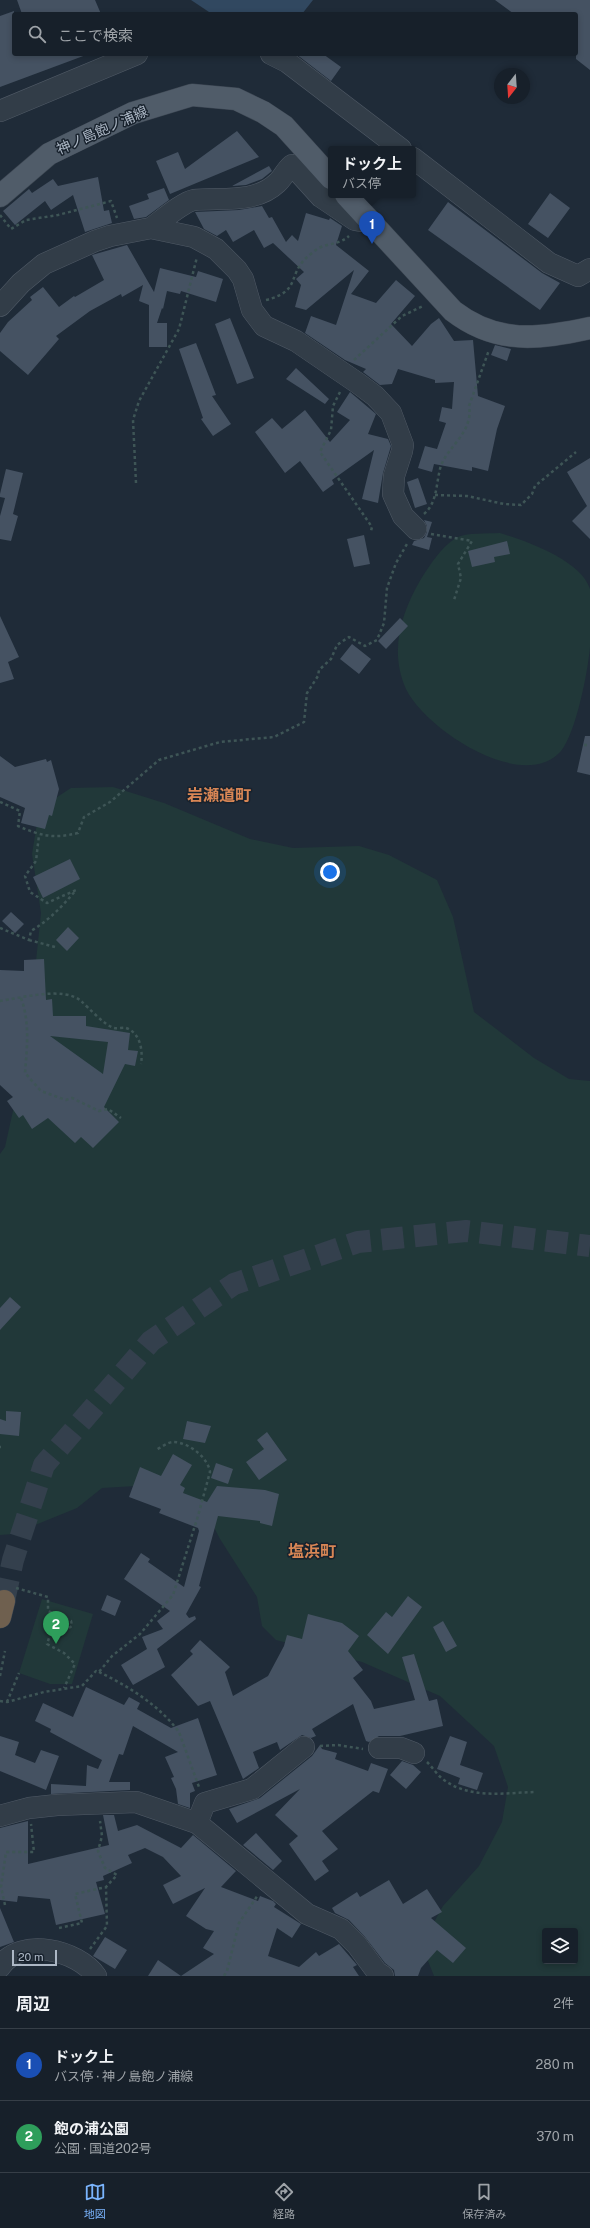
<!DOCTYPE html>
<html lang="ja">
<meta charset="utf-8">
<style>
body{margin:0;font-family:"Public Sans","Noto Sans JP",sans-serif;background:#242d36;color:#f1f3f6}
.controls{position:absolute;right:12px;bottom:12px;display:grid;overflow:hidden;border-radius:4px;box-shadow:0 2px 6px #0003}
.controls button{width:36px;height:36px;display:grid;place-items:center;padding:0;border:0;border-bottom:1px solid #363e47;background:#17202a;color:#f1f3f6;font:20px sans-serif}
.compass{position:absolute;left:494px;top:68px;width:36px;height:36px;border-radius:50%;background:#17202a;box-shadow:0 2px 6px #0003;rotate:197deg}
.scale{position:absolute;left:12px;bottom:10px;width:45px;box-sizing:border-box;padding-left:4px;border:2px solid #acb7c5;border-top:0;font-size:11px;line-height:14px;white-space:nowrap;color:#acb7c5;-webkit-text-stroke:3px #18222d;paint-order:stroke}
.you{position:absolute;left:330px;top:872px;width:14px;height:14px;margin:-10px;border:3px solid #fff;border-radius:50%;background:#1a73e8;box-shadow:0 0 0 6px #1a73e833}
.badge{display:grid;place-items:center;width:26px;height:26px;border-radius:50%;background:#7ab4fd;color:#fff;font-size:13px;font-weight:700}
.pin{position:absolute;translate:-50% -33px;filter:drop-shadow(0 1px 2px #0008)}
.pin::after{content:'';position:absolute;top:21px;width:14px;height:12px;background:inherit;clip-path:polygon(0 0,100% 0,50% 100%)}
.popup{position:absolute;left:328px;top:146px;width:88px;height:52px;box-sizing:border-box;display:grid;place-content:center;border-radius:4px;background:#17202a;filter:drop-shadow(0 1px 3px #0005);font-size:13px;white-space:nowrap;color:#9ea3a8}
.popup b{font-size:15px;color:#f1f3f6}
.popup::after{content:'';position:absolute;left:50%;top:100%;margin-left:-8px;border:8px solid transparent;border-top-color:#17202a}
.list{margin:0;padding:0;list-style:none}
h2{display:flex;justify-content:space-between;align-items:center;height:52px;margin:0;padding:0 16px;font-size:17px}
h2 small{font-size:13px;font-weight:400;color:#9ea3a8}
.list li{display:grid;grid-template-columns:26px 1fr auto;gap:12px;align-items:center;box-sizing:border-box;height:72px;padding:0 16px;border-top:1px solid #363e47}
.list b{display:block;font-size:15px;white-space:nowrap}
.list p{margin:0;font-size:13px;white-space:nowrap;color:#9ea3a8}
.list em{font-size:13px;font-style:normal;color:#9ea3a8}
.icon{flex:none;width:22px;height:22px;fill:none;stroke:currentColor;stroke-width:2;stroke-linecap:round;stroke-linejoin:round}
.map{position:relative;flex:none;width:590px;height:1976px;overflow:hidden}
.search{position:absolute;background:#17202a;box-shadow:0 2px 6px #0003;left:12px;right:12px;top:12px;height:44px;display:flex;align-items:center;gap:10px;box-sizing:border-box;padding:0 14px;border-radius:4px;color:#9ea3a8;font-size:15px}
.sheet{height:196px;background:#17202a}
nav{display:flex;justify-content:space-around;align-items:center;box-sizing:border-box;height:56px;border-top:1px solid #363e47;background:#17202a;font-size:11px;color:#9ea3a8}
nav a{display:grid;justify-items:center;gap:2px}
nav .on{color:#7ab4fd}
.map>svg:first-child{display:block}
.green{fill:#213839;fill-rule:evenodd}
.water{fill:#314860}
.building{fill:#455262;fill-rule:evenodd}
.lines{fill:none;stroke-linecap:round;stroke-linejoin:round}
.highway-tunnel{stroke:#34404d;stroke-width:22;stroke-dasharray:22 11;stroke-linecap:butt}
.minor-casing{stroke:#505a66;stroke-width:22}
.major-casing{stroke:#3c4652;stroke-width:23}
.highway-casing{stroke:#3d4753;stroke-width:23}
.path{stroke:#3e5556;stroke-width:2.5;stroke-dasharray:3 3;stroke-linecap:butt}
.minor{stroke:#323d48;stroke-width:21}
.major{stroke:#505c69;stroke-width:22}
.highway{stroke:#6f604f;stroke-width:22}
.labels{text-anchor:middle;stroke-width:3;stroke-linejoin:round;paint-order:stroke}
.street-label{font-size:14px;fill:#acb7c5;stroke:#18222d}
.quarter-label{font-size:16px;font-weight:bold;fill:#d88655;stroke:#18222d}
</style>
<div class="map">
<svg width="590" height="1976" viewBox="0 0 590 1976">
<rect width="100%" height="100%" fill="#1f2b38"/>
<path class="green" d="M 500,533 C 526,541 581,560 590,589 C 590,595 590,603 590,609 C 590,622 590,634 590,647 C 588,671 576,733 561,751 C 523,794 425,729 406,689 C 389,651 401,613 421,579 C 430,565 441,547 456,538 C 467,532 487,534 500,533 Z
M 113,787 L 164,803 L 250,839 L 293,848 L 359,846 L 389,855 L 437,880 L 453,917 L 474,1012 L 534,1058 L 569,1079 L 590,1081 L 590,1976 L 434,1976 L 424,1951 L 432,1926 L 443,1906 L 479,1866 L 502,1822 L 508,1787 L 494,1746 L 440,1696 L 362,1662 L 276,1640 L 262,1626 L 257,1597 L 220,1539 L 203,1506 L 153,1485 L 102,1488 L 77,1508 L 13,1534 L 0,1535 L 0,1154 L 5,1147 L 27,1047 L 41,913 L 32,854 L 37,823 L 48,803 L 71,788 ZM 545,1931 L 575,1931 L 575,1961 L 545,1961 Z
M 42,1599 L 93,1614 L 72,1684 L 50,1684 L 19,1673 Z"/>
<path class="water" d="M 191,0 L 313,0 L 302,14 L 212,14 Z"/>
<path class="building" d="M 17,0 L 95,0 L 101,14 L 22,14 Z
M 495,0 L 590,0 L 590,70 L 576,59 L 576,14 L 514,14 Z
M 14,11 L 14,54 L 86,55 L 0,87 L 0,16 Z
M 296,54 L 323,54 L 341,67 L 331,81 Z
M 237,131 L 259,157 L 170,194 L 156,161 L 178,152 L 185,169 Z
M 269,166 L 272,171 L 262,179 L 246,185 L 232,186 Z
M 98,177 L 104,211 L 109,210 L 112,223 L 85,232 L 73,195 L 51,210 L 45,201 L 15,225 L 3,211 L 29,189 L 32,193 L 53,179 L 58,186 Z
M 164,188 L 169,200 L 146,217 L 134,219 L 129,206 L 149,199 L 147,194 Z
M 550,193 L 570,208 L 548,238 L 528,224 Z
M 448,202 L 542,273 L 560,283 L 540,310 L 428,230 Z
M 262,206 L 269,218 L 272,217 L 286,242 L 292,235 L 298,241 L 306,213 L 329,220 L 330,218 L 342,226 L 336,245 L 369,271 L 351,294 L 376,303 L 396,280 L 415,296 L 391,324 L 412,346 L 431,324 L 439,318 L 454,341 L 473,340 L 478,396 L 505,406 L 497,429 L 488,471 L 472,467 L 472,471 L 434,464 L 432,472 L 418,468 L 425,446 L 437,449 L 446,423 L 439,421 L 442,407 L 452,409 L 454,382 L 435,383 L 435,380 L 398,369 L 392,384 L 380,385 L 363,372 L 366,369 L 345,360 L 305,333 L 311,316 L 336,325 L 354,270 L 306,310 L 295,307 L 301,285 L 296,279 L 304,272 L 273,243 L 264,248 L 254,230 L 233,242 L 226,230 L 217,236 L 204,229 L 195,212 L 239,210 Z
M 127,245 L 154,292 L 160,268 L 196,277 L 198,271 L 223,279 L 216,302 L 181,291 L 180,294 L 167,291 L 163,309 L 162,308 L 157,323 L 167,323 L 167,347 L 149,347 L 149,305 L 139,301 L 143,285 L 122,297 L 121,294 L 90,311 L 56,336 L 59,339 L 28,375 L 0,351 L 0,333 L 8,322 L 32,300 L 30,297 L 43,287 L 59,307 L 74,296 L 75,297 L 104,280 L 92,255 Z
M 230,318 L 254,378 L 237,384 L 215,324 Z
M 196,343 L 216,395 L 212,396 L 231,424 L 213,436 L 201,419 L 203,418 L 179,349 Z
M 495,345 L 511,349 L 507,361 L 491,355 Z
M 296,368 L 329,399 L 325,404 L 286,379 Z
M 350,392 L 376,414 L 368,434 L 388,439 L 391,446 L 383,473 L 378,503 L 362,499 L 374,450 L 332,480 L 334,484 L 323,492 L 300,461 L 285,473 L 255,432 L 272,418 L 282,429 L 305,410 L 330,442 L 350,420 L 337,412 Z
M 590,458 L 590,539 L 572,521 L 587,506 L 567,472 Z
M 6,469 L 23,473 L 13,514 L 18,516 L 11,541 L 0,539 L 0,516 L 5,498 L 0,497 L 0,494 Z
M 418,478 L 427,504 L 415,508 L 407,482 Z
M 424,520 L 432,522 L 427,537 L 432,538 L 429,550 L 412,545 L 414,541 L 424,538 L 427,532 L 427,526 Z
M 364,535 L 370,564 L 354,567 L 347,539 Z
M 507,541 L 510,554 L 494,557 L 495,562 L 472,567 L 468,551 Z
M 0,616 L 19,657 L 8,662 L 14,679 L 0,683 Z
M 400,618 L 408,626 L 386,649 L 378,641 Z
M 352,644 L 371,659 L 359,674 L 340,659 Z
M 585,736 L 590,736 L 590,775 L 577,772 Z
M 0,756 L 15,767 L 46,759 L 47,762 L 51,760 L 59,789 L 52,816 L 49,815 L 45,829 L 21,823 L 25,808 L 0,797 Z
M 70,859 L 80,879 L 43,898 L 33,877 Z
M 11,912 L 24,924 L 15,933 L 2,921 Z
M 68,927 L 79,938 L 67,951 L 56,940 Z
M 44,959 L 46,1000 L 52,999 L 53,1016 L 86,1016 L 86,1026 L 130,1033 L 128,1050 L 138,1051 L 135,1066 L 125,1064 L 104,1107 L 119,1122 L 93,1148 L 81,1137 L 75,1143 L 48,1118 L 32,1129 L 23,1115 L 19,1118 L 7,1101 L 13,1097 L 0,1085 L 0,970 L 24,971 L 24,960 ZM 50,1036 L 108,1042 L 103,1074 Z
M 10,1297 L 21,1307 L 0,1330 L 0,1308 Z
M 6,1411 L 21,1412 L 19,1436 L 0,1434 L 0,1419 L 6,1421 Z
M 187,1421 L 211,1426 L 205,1443 L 183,1439 Z
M 267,1432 L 287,1460 L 259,1480 L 246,1462 L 264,1449 L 257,1440 Z
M 173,1454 L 192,1465 L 180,1485 L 185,1488 L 183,1493 L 207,1502 L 217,1486 L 265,1490 L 279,1494 L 272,1526 L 260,1523 L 260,1521 L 218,1516 L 199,1586 L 201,1587 L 186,1614 L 189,1618 L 195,1616 L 196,1619 L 157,1649 L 165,1667 L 133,1685 L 121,1665 L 147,1649 L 142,1637 L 163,1629 L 157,1621 L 170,1611 L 124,1579 L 141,1553 L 150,1559 L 148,1562 L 184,1587 L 199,1531 L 198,1528 L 159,1513 L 161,1509 L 129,1497 L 140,1467 L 161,1476 Z
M 216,1463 L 233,1469 L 228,1484 L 211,1478 Z
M 107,1595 L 121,1601 L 115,1616 L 101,1610 Z
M 408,1596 L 422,1607 L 388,1654 L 367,1635 L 386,1612 L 392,1617 Z
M 308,1614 L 342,1623 L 359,1636 L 348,1651 L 363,1670 L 353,1678 L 371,1701 L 374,1709 L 415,1700 L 402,1657 L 414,1654 L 429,1701 L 437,1699 L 443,1726 L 400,1736 L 379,1736 L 369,1742 L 366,1741 L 353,1704 L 312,1729 L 316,1736 L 311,1738 L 302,1735 L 280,1750 L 277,1742 L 253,1752 L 259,1768 L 243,1779 L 210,1701 L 198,1706 L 171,1675 L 193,1654 L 190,1651 L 200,1640 L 230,1667 L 225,1672 L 233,1696 L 268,1676 L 284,1646 L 287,1635 L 302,1639 Z
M 443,1621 L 457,1646 L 446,1652 L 433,1627 Z
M 86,1687 L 124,1705 L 129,1697 L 140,1703 L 137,1709 L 171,1728 L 198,1718 L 217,1775 L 192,1783 L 195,1791 L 190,1793 L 190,1808 L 178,1804 L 176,1789 L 171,1778 L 174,1777 L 165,1757 L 178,1752 L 133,1726 L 123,1755 L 119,1754 L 109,1782 L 130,1782 L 130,1790 L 51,1794 L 51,1784 L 86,1786 L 87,1765 L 98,1769 L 102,1760 L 50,1732 L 51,1729 L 35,1721 L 43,1703 L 73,1717 Z
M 0,1736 L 19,1742 L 15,1755 L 35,1763 L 41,1750 L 59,1756 L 46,1790 L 0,1771 Z
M 450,1736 L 467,1742 L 460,1765 L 483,1773 L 477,1790 L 458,1784 L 460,1778 L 437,1769 Z
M 320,1745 L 322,1749 L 337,1753 L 335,1759 L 368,1771 L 371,1763 L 388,1769 L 379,1793 L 373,1791 L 322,1831 L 338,1849 L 322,1861 L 329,1871 L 315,1881 L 289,1844 L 298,1836 L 275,1815 L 300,1789 L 237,1823 L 229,1809 L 260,1798 L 312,1756 Z
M 402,1761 L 413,1765 L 421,1772 L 406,1789 L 390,1775 Z
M 103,1815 L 114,1815 L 118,1831 L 137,1825 L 181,1848 L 193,1835 L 236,1871 L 221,1887 L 258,1901 L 260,1896 L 273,1901 L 276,1904 L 274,1907 L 301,1924 L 292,1938 L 277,1928 L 268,1956 L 299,1967 L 316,1952 L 319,1956 L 339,1944 L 357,1965 L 353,1967 L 359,1976 L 148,1976 L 158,1960 L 181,1976 L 214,1954 L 203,1948 L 214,1931 L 206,1929 L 186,1916 L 205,1888 L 173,1904 L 163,1885 L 181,1876 L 163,1857 L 145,1848 L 128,1855 L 132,1863 L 103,1876 L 104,1880 L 96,1882 L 105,1914 L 56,1925 L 50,1899 L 18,1896 L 17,1902 L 0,1900 L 0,1828 L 28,1821 L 28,1864 L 109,1845 Z
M 256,1833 L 282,1861 L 273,1870 L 243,1845 Z
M 389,1880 L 403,1904 L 427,1889 L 442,1912 L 431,1918 L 466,1948 L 453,1963 L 437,1950 L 421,1968 L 418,1976 L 395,1976 L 394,1970 L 385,1963 L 365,1937 L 349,1920 L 335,1913 L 332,1908 L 357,1892 L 360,1897 Z
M 0,1908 L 14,1942 L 0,1947 Z
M 105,1937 L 127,1950 L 115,1969 L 93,1956 Z"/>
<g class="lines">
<path class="highway-tunnel" d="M 4,1601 L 13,1560 L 44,1465 L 151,1341 L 234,1284 L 358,1242 L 466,1231 L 590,1246"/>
<defs>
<path id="minor" d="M 271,54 L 287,62 L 401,149
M 0,111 L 137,54
M 413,158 L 549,263 L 578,276 L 590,269
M 151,228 C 161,221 183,202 194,200 C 221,197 255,204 277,183 C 283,178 285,171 292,165 L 321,197 L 355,220 L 361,221 L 366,217
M 0,306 L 21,283 L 44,264 L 95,241 L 110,236 L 151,228 L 194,237 L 216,249 L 237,270 L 243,279 L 252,310 L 264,326 L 296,341 L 359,384 L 375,396 L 391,413 L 403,445 L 402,451 L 394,476 L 393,494 L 403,516 L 416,529
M 379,1748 L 401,1748 L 414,1753
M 0,1816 L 29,1808 L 57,1805 L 136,1802 L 197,1823 L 307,1914 L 341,1929 L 357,1945 L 377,1972 L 383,1976
M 197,1823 L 205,1803 L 252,1789 L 304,1747
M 0,1967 C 20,1936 78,1950 96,1976"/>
<path id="major" d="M 346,195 L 453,311 C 497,345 539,339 590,328
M 0,196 L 49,154 L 133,113 L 192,95 L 236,99 L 263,112 L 284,126 L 331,178"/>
<path id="highway" d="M 0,1617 L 4,1601"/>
</defs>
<use href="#minor" class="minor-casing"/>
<use href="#major" class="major-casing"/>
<use href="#highway" class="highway-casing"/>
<path class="path" d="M 0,215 L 11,229 L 26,220 L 58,215 L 111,201 L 117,218
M 266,300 C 301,291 287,277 306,258 C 310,255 316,249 321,247 C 331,243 340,244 349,236
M 354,360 L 402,316 L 423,306
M 340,392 L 333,406 L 331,430 L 320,452 L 372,527 L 371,531
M 136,483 L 133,420 L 139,401 L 179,329 L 197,257
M 435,495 L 467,496 L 504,504 L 521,505 L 532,494 L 535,486 L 576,452
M 424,514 C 437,503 436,485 440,469 C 445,448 474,433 469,406 L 489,350
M 431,534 L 472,541 L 458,564 L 461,578 L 454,600
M 584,745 L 590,745
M 0,802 L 20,811 L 18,826 C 41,836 54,839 78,833 L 84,817 L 110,802 L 159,760 L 220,742 L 274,737 L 304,722 L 307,693 L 318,676 L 319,670 L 331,659 L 337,645 L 349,637 L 365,646 L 377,640 L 384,623 L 387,588 L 396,563 L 407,544
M 0,928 L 29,940 L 31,931 C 49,920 62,907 76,890 L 47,903 L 30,892 L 25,876 L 36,861 L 39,835
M 29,940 L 55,947
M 21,998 C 30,1022 27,1048 25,1073 L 41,1091 L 66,1100 L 72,1098 L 99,1111 L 108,1109 L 121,1118
M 0,1001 C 21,998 64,986 81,1001 C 89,1008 104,1025 114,1028 C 118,1029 123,1027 126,1028 C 141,1033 143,1052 141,1064
M 0,1447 L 1,1447
M 16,1588 L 48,1597 L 48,1611 L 71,1621 L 72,1626 L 67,1629 L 52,1629 L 47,1644 L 64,1653 L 75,1664 L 64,1688
M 99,1672 C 128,1686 159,1705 179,1732 L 199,1787
M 0,1676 L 5,1651
M 0,1701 L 7,1702 L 44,1692 L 82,1686 L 96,1671 L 99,1672 L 112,1656 L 140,1634 L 173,1595 L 198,1516 L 210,1472 C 208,1457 188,1442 173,1442 C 168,1442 160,1448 156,1450
M 7,1702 L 19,1673
M 320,1746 L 338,1745 L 363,1749
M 427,1762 C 433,1768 438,1776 444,1780 C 470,1799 504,1793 534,1792
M 5,1905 L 1,1887 L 6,1852 L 34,1852 L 31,1824
M 59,1928 L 82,1923 L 75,1894 L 106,1887 L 117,1875 L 105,1868 L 98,1851 L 102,1836 L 100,1821
M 90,1949 L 107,1926 L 106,1887
M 224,1976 L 227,1971 L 239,1923 L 258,1895"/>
<use href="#minor" class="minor"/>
<use href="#major" class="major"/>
<use href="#highway" class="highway"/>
</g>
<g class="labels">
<g class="street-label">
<text transform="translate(102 130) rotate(-24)" y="5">神ノ島飽ノ浦線</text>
</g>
<g class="quarter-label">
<text x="219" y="801">岩瀬道町</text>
<text x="312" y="1557">塩浜町</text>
</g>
</g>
</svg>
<div class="controls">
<button><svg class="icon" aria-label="layers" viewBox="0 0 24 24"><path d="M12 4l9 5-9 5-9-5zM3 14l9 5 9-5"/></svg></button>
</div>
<svg class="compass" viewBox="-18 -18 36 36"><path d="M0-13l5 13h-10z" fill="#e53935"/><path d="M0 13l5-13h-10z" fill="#9ea3a8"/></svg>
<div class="scale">20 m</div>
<div class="you"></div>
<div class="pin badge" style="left:372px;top:244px;background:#1a4fb4">1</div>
<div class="popup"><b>ドック上</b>バス停</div>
<div class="pin badge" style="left:56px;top:1644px;background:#2e9e5b">2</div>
<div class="search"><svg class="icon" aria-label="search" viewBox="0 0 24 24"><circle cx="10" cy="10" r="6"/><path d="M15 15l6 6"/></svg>ここで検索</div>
</div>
<section class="sheet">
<h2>周辺<small>2件</small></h2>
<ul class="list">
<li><span class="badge" style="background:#1a4fb4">1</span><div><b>ドック上</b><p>バス停 · 神ノ島飽ノ浦線</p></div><em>280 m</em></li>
<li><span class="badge" style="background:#2e9e5b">2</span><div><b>飽の浦公園</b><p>公園 · 国道202号</p></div><em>370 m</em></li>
</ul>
</section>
<nav>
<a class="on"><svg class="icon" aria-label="map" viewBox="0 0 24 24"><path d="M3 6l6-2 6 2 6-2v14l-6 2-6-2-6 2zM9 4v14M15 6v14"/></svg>地図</a>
<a><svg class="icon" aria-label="directions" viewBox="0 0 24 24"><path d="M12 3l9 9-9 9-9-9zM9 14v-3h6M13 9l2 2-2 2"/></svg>経路</a>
<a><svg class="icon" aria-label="saved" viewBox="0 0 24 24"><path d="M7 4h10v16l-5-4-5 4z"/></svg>保存済み</a>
</nav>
